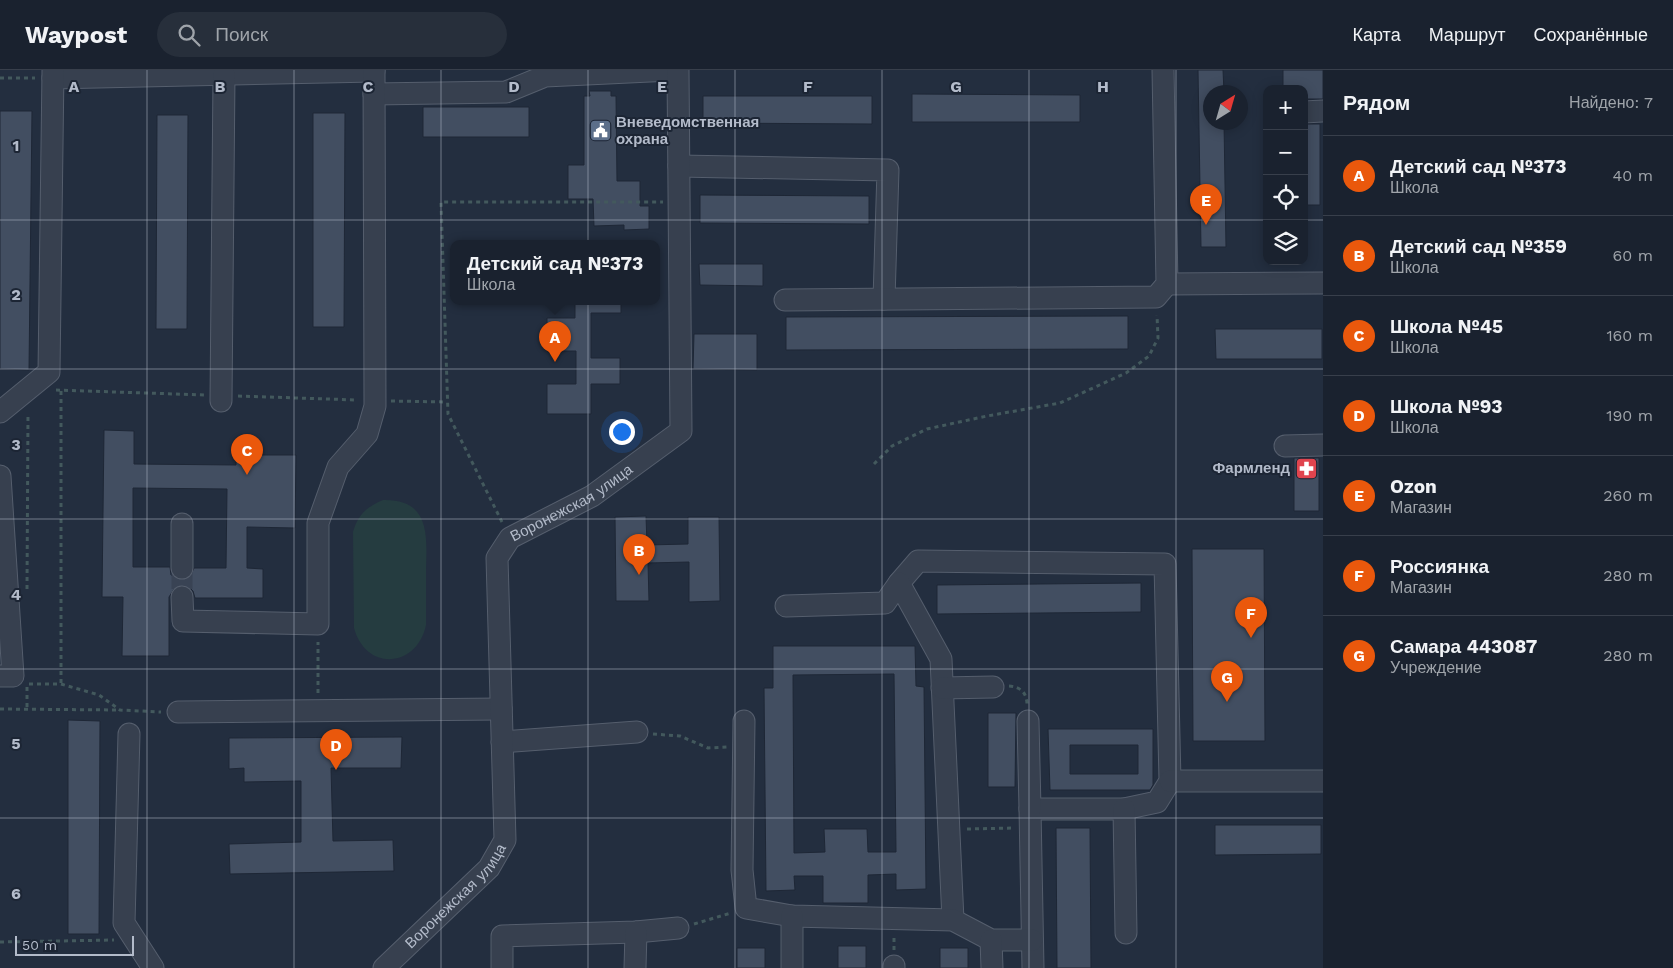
<!DOCTYPE html>
<html lang="ru">
<meta charset="utf-8">
<style>
body{margin:0;font-family:"Work Sans",sans-serif;background:#272f3b;color:#f1f3f6}
.controls{position:absolute;right:15px;top:15px;display:grid;overflow:hidden;border-radius:10px;box-shadow:0 2px 12px #0003}
.controls button{width:45px;height:45px;display:grid;place-items:center;padding:0;border:0;border-bottom:1px solid #383f4b;background:#1a222f;color:#f1f3f6;font:25px sans-serif}
.compass{position:absolute;left:1203px;top:15px;width:45px;height:45px;border-radius:50%;background:#1a222f;box-shadow:0 2px 12px #0003;rotate:37deg}
.scale{position:absolute;left:15px;bottom:12px;width:119px;box-sizing:border-box;padding-left:5px;border:2px solid #b3bbca;border-top:0;font-size:14px;line-height:18px;white-space:nowrap;color:#b3bbca;-webkit-text-stroke:4px #1c2534;paint-order:stroke}
.you{position:absolute;left:621px;top:361px;width:18px;height:18px;margin:-12px;border:4px solid #fff;border-radius:50%;background:#1a73e8;box-shadow:0 0 0 8px #1a73e833}
.badge{display:grid;place-items:center;width:32px;height:32px;border-radius:50%;background:#ea580c;color:#fff;font-size:16px;font-weight:700}
.pin{position:absolute;translate:-50% -41px;filter:drop-shadow(0 1px 2px #0008)}
.pin::after{content:'';position:absolute;top:26px;width:18px;height:15px;background:inherit;clip-path:polygon(0 0,100% 0,50% 100%)}
.popup{position:absolute;left:450px;top:170px;width:210px;height:65px;box-sizing:border-box;display:grid;place-content:center;border-radius:10px;background:#1a222f;filter:drop-shadow(0 1px 4px #0005);font-size:16px;white-space:nowrap;color:#9fa4aa}
.popup b{font-size:19px;color:#f1f3f6}
.popup::after{content:'';position:absolute;left:50%;top:100%;margin-left:-10px;border:10px solid transparent;border-top-color:#1a222f}
.list{margin:0;padding:0;list-style:none}
h2{display:flex;justify-content:space-between;align-items:center;height:65px;margin:0;padding:0 20px;font-size:21px}
h2 small{font-size:16px;font-weight:400;color:#9fa4aa}
.list li{display:grid;grid-template-columns:32px 1fr auto;gap:15px;align-items:center;box-sizing:border-box;height:80px;padding:0 20px;border-top:1px solid #383f4b}
.list b{display:block;font-size:19px;white-space:nowrap}
.list p{margin:0;font-size:16px;white-space:nowrap;color:#9fa4aa}
.list em{font-size:16px;font-style:normal;color:#9fa4aa}
.icon{flex:none;width:28px;height:28px;fill:none;stroke:currentColor;stroke-width:2;stroke-linecap:round;stroke-linejoin:round}
.map{position:relative;flex:none;width:1323px;height:898px;overflow:hidden}
header{display:flex;align-items:center;gap:30px;box-sizing:border-box;height:70px;padding:0 25px;background:#1a222f;border-bottom:1px solid #383f4b}
header strong{font-size:24px}
nav{display:flex;gap:28px;margin-inline-start:auto;font-size:18px}
.search{width:350px;height:45px;background:#272f3b;display:flex;align-items:center;gap:12px;box-sizing:border-box;padding:0 18px;border-radius:28px;color:#9fa4aa;font-size:19px}
main{display:flex}
aside{flex:1;background:#1a222f}
.map>svg:first-child{display:block}
.green{fill:#253c40}
.building{fill:#424e61;stroke:#1e2736;fill-rule:evenodd}
.lines{fill:none;stroke-linecap:round;stroke-linejoin:round}
.minor-tunnel{stroke:#394354;stroke-width:21;stroke-dasharray:21 11;stroke-linecap:butt}
.minor-casing{stroke:#555e6d;stroke-width:23}
.path{stroke:#43595d;stroke-width:3;stroke-dasharray:4 4;stroke-linecap:butt}
.minor{stroke:#37404f;stroke-width:21}
.grid{fill:none;stroke:#b3bbca;stroke-width:1;stroke-opacity:0.55}
.labels{text-anchor:middle;stroke-width:4;stroke-linejoin:round;paint-order:stroke}
.poi-label{font-size:15px;font-weight:bold;fill:#b3bbca;stroke:#1c2534;text-anchor:start}
.street-label{font-size:15px;fill:#b3bbca;stroke:#1c2534}
.grid-label{font-size:16px;text-anchor:middle;font-weight:bold;fill:#b3bbca;stroke:#1c2534;stroke-width:4;stroke-linejoin:round;paint-order:stroke}
</style>
<header>
<strong>Waypost</strong>
<div class="search"><svg class="icon" aria-label="search" viewBox="0 0 24 24"><circle cx="10" cy="10" r="6"/><path d="M15 15l6 6"/></svg>Поиск</div>
<nav><a>Карта</a><a>Маршрут</a><a>Сохранённые</a></nav>
</header>
<main>
<div class="map">
<svg width="1323" height="898" viewBox="0 0 1323 898">
<rect width="100%" height="100%" fill="#232e3f"/>
<path class="green" d="M 383,430 C 430,429 427,465 426,500 C 426,518 426,536 426,555 C 417,598 366,602 354,558 L 353,462 C 358,445 366,437 383,430 Z"/>
<path class="building" d="M 1198,0 L 1223,0 L 1224,22 L 1210,22 L 1210,52 L 1224,52 L 1226,177 L 1201,177 Z
M 1283,0 L 1323,0 L 1323,29 L 1304,29 L 1304,19 L 1283,19 Z
M 589,21 L 611,21 L 611,26 L 616,26 L 617,111 L 640,111 L 640,136 L 649,136 L 649,159 L 624,160 L 624,155 L 594,156 L 593,129 L 568,129 L 568,95 L 584,95 L 584,26 L 590,26 Z
M 912,24 L 1080,25 L 1080,52 L 912,52 Z
M 703,26 L 872,26 L 872,54 L 703,53 Z
M 423,37 L 529,37 L 529,67 L 423,67 Z
M 0,41 L 32,41 L 29,300 L 0,299 Z
M 313,43 L 345,43 L 344,257 L 313,257 Z
M 157,45 L 188,45 L 187,259 L 156,259 Z
M 1304,54 L 1320,54 L 1320,135 L 1304,135 Z
M 700,125 L 869,126 L 869,154 L 700,153 Z
M 699,194 L 763,194 L 763,216 L 700,215 Z
M 575,231 L 621,231 L 621,243 L 591,243 L 591,288 L 620,288 L 620,314 L 591,314 L 591,344 L 547,344 L 547,314 L 576,314 L 576,281 L 547,281 L 547,248 L 575,248 Z
M 1128,246 L 1128,279 L 786,280 L 786,247 Z
M 1215,259 L 1322,259 L 1322,289 L 1216,289 Z
M 694,264 L 757,264 L 757,300 L 693,299 Z
M 104,360 L 134,361 L 134,394 L 236,395 L 236,385 L 296,385 L 295,458 L 247,457 L 247,498 L 263,499 L 263,528 L 195,528 L 193,521 L 188,516 L 176,516 L 169,527 L 169,586 L 122,586 L 123,527 L 102,527 ZM 133,418 L 227,419 L 226,498 L 194,498 L 189,509 L 182,510 L 171,505 L 170,497 L 133,497 Z
M 1294,388 L 1319,388 L 1319,441 L 1294,441 Z
M 646,446 L 647,475 L 688,474 L 688,447 L 719,447 L 720,531 L 689,532 L 689,492 L 648,493 L 649,531 L 616,531 L 615,447 Z
M 1192,479 L 1264,479 L 1265,671 L 1193,671 Z
M 1141,513 L 1141,542 L 937,544 L 937,515 Z
M 773,576 L 915,576 L 916,616 L 924,617 L 926,819 L 896,820 L 896,804 L 868,805 L 868,833 L 823,833 L 823,806 L 794,806 L 795,820 L 766,821 L 764,618 L 773,618 ZM 894,604 L 896,782 L 868,782 L 867,759 L 824,759 L 825,782 L 794,783 L 793,605 Z
M 988,643 L 1016,643 L 1015,717 L 988,717 Z
M 68,650 L 100,651 L 99,864 L 68,864 Z
M 1048,659 L 1153,659 L 1153,715 L 1150,720 L 1050,720 ZM 1070,675 L 1138,675 L 1138,704 L 1070,704 Z
M 402,667 L 401,698 L 331,698 L 333,771 L 393,770 L 394,801 L 230,804 L 229,774 L 301,772 L 301,711 L 244,712 L 244,698 L 229,699 L 229,668 Z
M 1215,755 L 1321,755 L 1321,784 L 1215,785 Z
M 1056,758 L 1090,758 L 1091,898 L 1057,898 Z
M 838,876 L 866,876 L 866,898 L 838,898 Z
M 737,878 L 765,878 L 765,898 L 737,898 Z
M 940,878 L 968,878 L 968,898 L 940,898 Z"/>
<g class="lines">
<path class="minor-tunnel" d="M 182,498 L 182,527"/>
<defs>
<g id="minor">
<path d="M 53,8 L 374,1"/>
<path d="M 374,24 L 506,22 L 545,6 L 671,0"/>
<path d="M 1304,42 L 1323,41"/>
<path d="M 679,96 L 888,100 L 884,229"/>
<path d="M 1167,214 L 1323,213"/>
<path d="M 785,230 L 1156,227 L 1167,214 L 1163,0"/>
<path d="M 221,331 L 224,5"/>
<path d="M 0,342 L 49,302 L 53,0"/>
<path d="M 1285,376 L 1323,375"/>
<path d="M 0,406 L 13,606 L 0,606"/>
<path d="M 182,498 L 182,454"/>
<path d="M 899,513 L 918,491 L 1165,494 L 1170,711 L 1157,732 L 1124,739 L 1030,739 L 1033,898"/>
<path d="M 182,527 L 183,551 L 318,554 L 318,453 L 338,397 L 367,364 L 375,336 L 374,0"/>
<path d="M 786,536 L 885,533 L 899,513 L 941,589 L 953,850"/>
<path d="M 942,618 L 993,617"/>
<path d="M 178,642 L 501,639"/>
<path d="M 744,651 L 742,800 L 746,838 L 792,846 L 953,850 L 991,870 L 1032,870"/>
<path d="M 1028,651 L 1030,739"/>
<path d="M 129,664 L 124,853 L 153,898"/>
<path d="M 502,672 L 637,662"/>
<path d="M 1170,711 L 1323,711"/>
<path d="M 1124,739 L 1126,863"/>
<path d="M 792,846 L 792,898"/>
<path d="M 991,870 L 992,898"/>
<path id="s1" d="M 384,898 L 489,798 L 505,770 L 497,488 L 510,468 L 592,426 L 681,361 L 678,0"/>
<path d="M 502,898 L 502,866 L 636,862 L 678,858"/>
<path d="M 635,898 L 636,862"/>
<path d="M 894,898 L 894,896"/>
</g>
</defs>
<use href="#minor" class="minor-casing"/>
<path class="path" d="M 0,8 L 35,8
M 56,320 L 205,325
M 61,321 L 61,614
M 238,326 L 357,330
M 391,331 L 447,332
M 874,394 L 892,376 L 927,359 L 987,346 L 1060,333 L 1126,303 L 1149,286 L 1158,268 L 1157,245
M 502,452 L 448,344 L 441,132 L 663,132
M 27,519 L 28,343
M 29,614 L 61,614 L 99,625 L 120,640 L 161,642
M 1009,616 C 1021,617 1027,623 1027,635
M 27,617 L 27,639
M 318,623 L 318,572
M 0,639 L 120,640
M 653,664 L 680,666 L 708,678 L 727,677
M 967,759 L 1013,758
M 694,854 L 731,843
M 0,872 L 114,870
M 894,880 L 894,866"/>
<use href="#minor" class="minor"/>
</g>
<path class="grid" d="M 147,0 L 147,898M 294,0 L 294,898M 441,0 L 441,898M 588,0 L 588,898M 735,0 L 735,898M 882,0 L 882,898M 1029,0 L 1029,898M 1176,0 L 1176,898M 0,150 L 1267,150M 1304,150 L 1323,150M 0,299 L 1323,299M 0,449 L 1323,449M 0,599 L 1323,599M 0,748 L 1323,748"/>
<defs>
<symbol id="civic-square" viewBox="-11 -11 22 22"><rect x="-9" y="-9" width="18" height="18" rx="4" fill="#5c6f8a" stroke="#1c2534"/><path d="M-.6-6.5H3V-4.5H.6V-3L4-1V1h2V6H-6V1h2V-1L-.6-3ZM-1.2 2.5V6h2.4V2.5Z" fill="#fff"/></symbol>
<symbol id="pharmacy-square" viewBox="-11 -11 22 22"><rect x="-9" y="-9" width="18" height="18" rx="4" fill="#e0444e" stroke="#1c2534"/><path d="M-2-6h4v4h4v4h-4v4h-4v-4h-4v-4h4Z" fill="#fff"/></symbol>
</defs>
<g fill-rule="evenodd">
<use href="#civic-square" x="588" y="48" width="25" height="25"/>
<use href="#pharmacy-square" x="1294" y="386" width="25" height="25"/>
</g>
<g class="labels">
<g class="poi-label">
<text x="616" y="57">Вневедомственная<tspan x="616" dy="17">охрана</tspan></text>
<text x="1290" y="403" text-anchor="end">Фармленд</text>
</g>
<g class="street-label">
<text dy="5" stroke="none"><textPath href="#s1" startOffset="554">Воронежская улица</textPath></text>
<text dy="5" stroke="none"><textPath href="#s1" startOffset="102">Воронежская улица</textPath></text>
</g>
</g>
<g class="grid-label">
<text x="74" y="22">A</text>
<text x="220" y="22">B</text>
<text x="368" y="22">C</text>
<text x="514" y="22">D</text>
<text x="662" y="22">E</text>
<text x="808" y="22">F</text>
<text x="956" y="22">G</text>
<text x="1103" y="22">H</text>
<text x="16" y="81">1</text>
<text x="16" y="230">2</text>
<text x="16" y="380">3</text>
<text x="16" y="530">4</text>
<text x="16" y="679">5</text>
<text x="16" y="829">6</text>
</g>
</svg>
<div class="controls">
<button>+</button>
<button>−</button>
<button><svg class="icon" aria-label="locate" viewBox="0 0 24 24"><circle cx="12" cy="12" r="6"/><path d="M12 2v4M12 18v4M2 12h4M18 12h4"/></svg></button>
<button><svg class="icon" aria-label="layers" viewBox="0 0 24 24"><path d="M12 4l9 5-9 5-9-5zM3 14l9 5 9-5"/></svg></button>
</div>
<svg class="compass" viewBox="-18 -18 36 36"><path d="M0-13l5 13h-10z" fill="#e53935"/><path d="M0 13l5-13h-10z" fill="#9fa4aa"/></svg>
<div class="scale">50 m</div>
<div class="you"></div>
<div class="pin badge" style="left:555px;top:292px">A</div>
<div class="popup"><b>Детский сад №373</b>Школа</div>
<div class="pin badge" style="left:639px;top:505px">B</div>
<div class="pin badge" style="left:247px;top:405px">C</div>
<div class="pin badge" style="left:336px;top:700px">D</div>
<div class="pin badge" style="left:1206px;top:155px">E</div>
<div class="pin badge" style="left:1251px;top:568px">F</div>
<div class="pin badge" style="left:1227px;top:632px">G</div>
</div>
<aside>
<h2>Рядом<small>Найдено: 7</small></h2>
<ul class="list">
<li><span class="badge">A</span><div><b>Детский сад №373</b><p>Школа</p></div><em>40 m</em></li>
<li><span class="badge">B</span><div><b>Детский сад №359</b><p>Школа</p></div><em>60 m</em></li>
<li><span class="badge">C</span><div><b>Школа №45</b><p>Школа</p></div><em>160 m</em></li>
<li><span class="badge">D</span><div><b>Школа №93</b><p>Школа</p></div><em>190 m</em></li>
<li><span class="badge">E</span><div><b>Ozon</b><p>Магазин</p></div><em>260 m</em></li>
<li><span class="badge">F</span><div><b>Россиянка</b><p>Магазин</p></div><em>280 m</em></li>
<li><span class="badge">G</span><div><b>Самара 443087</b><p>Учреждение</p></div><em>280 m</em></li>
</ul>
</aside>
</main>
